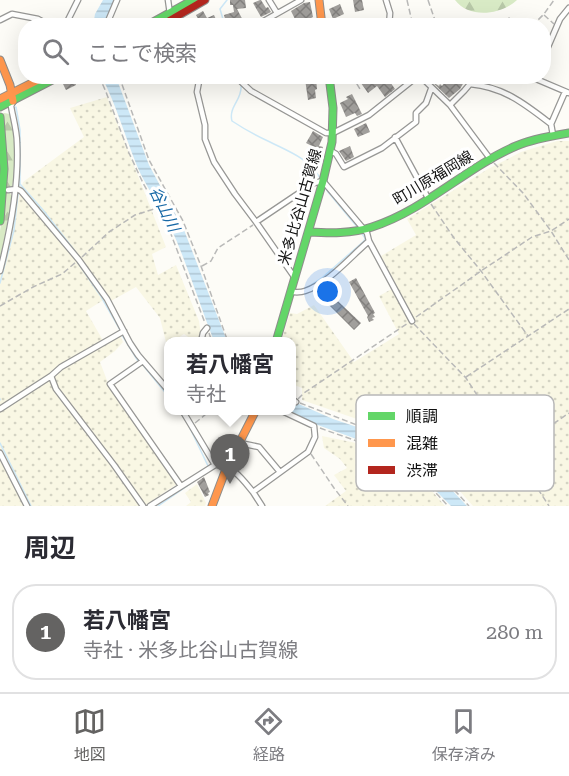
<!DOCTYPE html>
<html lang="ja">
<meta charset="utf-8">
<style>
body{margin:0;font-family:"Roboto Serif","Noto Sans JP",serif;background:#f7f7f7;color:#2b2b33}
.you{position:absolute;left:328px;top:292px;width:21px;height:21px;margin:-15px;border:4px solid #fff;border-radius:50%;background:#1a73e8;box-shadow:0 0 0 9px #1a73e833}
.badge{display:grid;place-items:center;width:39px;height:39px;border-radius:50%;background:#646362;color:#fff;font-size:20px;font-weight:700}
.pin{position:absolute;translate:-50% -50px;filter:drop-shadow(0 2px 3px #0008)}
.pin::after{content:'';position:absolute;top:32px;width:21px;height:18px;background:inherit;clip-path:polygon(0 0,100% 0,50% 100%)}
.popup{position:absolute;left:164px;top:337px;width:132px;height:78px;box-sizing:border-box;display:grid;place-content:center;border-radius:12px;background:#fff;filter:drop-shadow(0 2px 4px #0005);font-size:20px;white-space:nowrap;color:#7c7c81}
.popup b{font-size:22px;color:#2b2b33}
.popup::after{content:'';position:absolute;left:50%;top:100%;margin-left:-12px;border:12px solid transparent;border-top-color:#fff}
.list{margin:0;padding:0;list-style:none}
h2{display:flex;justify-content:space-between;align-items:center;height:78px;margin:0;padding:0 24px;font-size:26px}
h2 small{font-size:20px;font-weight:400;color:#7c7c81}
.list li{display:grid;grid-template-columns:39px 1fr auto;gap:18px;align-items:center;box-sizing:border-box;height:96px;margin:0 12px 12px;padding:0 12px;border:2px solid #e1e1e2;border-radius:24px}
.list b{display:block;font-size:22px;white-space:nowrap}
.list p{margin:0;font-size:20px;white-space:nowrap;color:#7c7c81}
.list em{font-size:20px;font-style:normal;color:#7c7c81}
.icon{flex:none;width:33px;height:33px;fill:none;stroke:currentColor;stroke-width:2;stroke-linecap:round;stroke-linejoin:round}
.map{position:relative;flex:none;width:569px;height:506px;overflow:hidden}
.search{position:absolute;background:#fff;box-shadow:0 6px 24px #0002;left:18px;right:18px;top:18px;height:66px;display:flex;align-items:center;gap:15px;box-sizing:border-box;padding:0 21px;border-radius:24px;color:#7c7c81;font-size:22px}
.sheet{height:186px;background:#fff}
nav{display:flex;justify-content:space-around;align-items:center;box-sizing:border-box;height:84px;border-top:2px solid #e1e1e2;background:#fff;font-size:16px;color:#7c7c81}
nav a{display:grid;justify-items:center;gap:3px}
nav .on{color:#646362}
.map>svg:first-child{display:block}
.farmland{fill:url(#farmland-dots)}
.forest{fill:url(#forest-firs)}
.water{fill:url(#water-rules)}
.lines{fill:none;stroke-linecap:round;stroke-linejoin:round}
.stream{stroke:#cde8f7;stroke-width:1.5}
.building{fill:url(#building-cross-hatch)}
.street-casing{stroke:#979795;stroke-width:7}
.fast-casing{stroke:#8e8d8b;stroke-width:9}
.slow-casing{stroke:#8e8d8b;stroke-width:9}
.jam-casing{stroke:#8e8d8b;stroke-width:9}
.path{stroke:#b9b9b8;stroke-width:1.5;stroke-dasharray:6 3;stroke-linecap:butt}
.street{stroke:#fffffe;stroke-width:4.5}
.fast{stroke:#63d668;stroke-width:7}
.slow{stroke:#ff974d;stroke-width:7}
.jam{stroke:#b3261e;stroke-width:7}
.labels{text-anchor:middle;stroke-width:6;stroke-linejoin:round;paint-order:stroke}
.street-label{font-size:15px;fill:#111;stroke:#fff}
.water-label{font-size:16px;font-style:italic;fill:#1768a6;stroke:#fff}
.key{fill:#fff;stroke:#b8b8b8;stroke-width:1.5}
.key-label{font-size:16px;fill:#111}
</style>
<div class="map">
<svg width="569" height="506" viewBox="0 0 569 506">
<defs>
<pattern id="farmland-dots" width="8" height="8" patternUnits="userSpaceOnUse" patternTransform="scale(1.5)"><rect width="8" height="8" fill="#f9f7e4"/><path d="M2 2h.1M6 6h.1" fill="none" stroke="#d4d3c3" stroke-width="1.8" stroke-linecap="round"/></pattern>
<pattern id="forest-firs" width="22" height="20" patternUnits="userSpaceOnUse" patternTransform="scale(1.5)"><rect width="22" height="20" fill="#d8eac5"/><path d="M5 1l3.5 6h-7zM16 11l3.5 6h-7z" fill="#b8c8a8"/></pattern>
<pattern id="water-rules" width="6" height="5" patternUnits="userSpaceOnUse" patternTransform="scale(1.5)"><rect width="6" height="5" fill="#cde8f7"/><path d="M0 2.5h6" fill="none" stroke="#afc6d3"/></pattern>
<pattern id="building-cross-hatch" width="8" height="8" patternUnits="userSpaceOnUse" patternTransform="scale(1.5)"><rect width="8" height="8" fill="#a19f9c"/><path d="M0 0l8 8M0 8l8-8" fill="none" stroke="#82807e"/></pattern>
</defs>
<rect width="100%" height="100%" fill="#fdfcf7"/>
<path class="farmland" d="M 107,97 L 166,247 L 152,254 L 158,275 L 176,265 L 199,321 L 201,335 L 194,341 L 184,334 L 173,341 L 168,342 L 168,344 L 167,346 L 160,318 L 136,287 L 111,301 L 108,297 L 86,311 L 105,344 L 120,336 L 123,342 L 115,351 L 100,362 L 108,383 L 177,484 L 144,506 L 0,506 L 0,273 L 23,182 L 84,137 L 70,108 Z
M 557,141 L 569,141 L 569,506 L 473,506 L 434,462 L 399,438 L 354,418 L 302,400 L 302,388 L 292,384 L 292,342 L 281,342 L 290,313 L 297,314 L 314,305 L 354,362 L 399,334 L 379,296 L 397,286 L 381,256 L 416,235 L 407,219 L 488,169 L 521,152 Z
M 322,436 L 361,444 L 396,461 L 433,492 L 445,506 L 325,506 L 346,491 L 334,475 L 347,468 L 340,459 L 324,448 Z
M 197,484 L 206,503 L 205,506 L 186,506 L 191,502 L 185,493 Z"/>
<path class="forest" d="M 455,0 L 517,0 C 501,15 469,19 455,0 Z
M 4,113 L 10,114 L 11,116 C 16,139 17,164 12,187 L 5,188 L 1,114 Z
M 5,192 L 10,193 L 12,197 L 0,264 L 0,231 Z"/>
<path class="water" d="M 103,0 L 114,0 L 104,25 L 93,26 L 95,14 Z
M 102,77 L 116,77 L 149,165 L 184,230 L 227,341 L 214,341 C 199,303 187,263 170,226 C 160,205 146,187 137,166 C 125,136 116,105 102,77 Z
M 292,401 L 333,419 L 375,433 L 396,443 L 432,469 L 467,506 L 451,506 L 418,473 L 389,453 L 376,446 L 312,423 L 285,411 L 292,410 Z"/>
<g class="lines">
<path class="stream" d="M 225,26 L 220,9 L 227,0
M 241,85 C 243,99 228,107 232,121 C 244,129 257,136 270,142 C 288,151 310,159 320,178
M 14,108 L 16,107 L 20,130 L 20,184 L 43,210 L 78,255
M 325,187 L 328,192 L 358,228
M 78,263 L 100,295 L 120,330
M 0,283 L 14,230 L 19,185
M 305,289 L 323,277 L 364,241 L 365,238 L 361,232
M 122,335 L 138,361
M 142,364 L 168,396
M 0,399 L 0,400
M 179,410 L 188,424 L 209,468
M 0,443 L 31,506
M 158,506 L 193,482"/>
</g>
<path class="building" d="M 230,0 L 245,0 L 246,8 L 237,9 L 246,26 L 227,26 L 224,15 L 234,12 L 233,5 L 230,5 Z
M 260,0 L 261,0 L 266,8 L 268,7 L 271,12 L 261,17 L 253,3 Z
M 353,0 L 362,0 L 364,10 L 355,12 Z
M 310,2 L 313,17 L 298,25 L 291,11 L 304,3 Z
M 340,4 L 344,14 L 333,19 L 329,9 Z
M 203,11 L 207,18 L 214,15 L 219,26 L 211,26 L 209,22 L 202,26 L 196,15 Z
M 356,76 L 386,76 L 395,89 L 385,97 L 377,86 L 368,93 Z
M 450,76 L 455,76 L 464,82 L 460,89 L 449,98 L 431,81 L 439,86 L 440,84 L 442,86 Z
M 316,78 L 317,89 L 315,90 L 316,98 L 308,100 L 305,79 Z
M 74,79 L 76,85 L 66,90 L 63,84 Z
M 352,94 L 362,114 L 357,116 L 355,113 L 346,117 L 340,103 L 348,99 L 346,97 Z
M 366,123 L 370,132 L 358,137 L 354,129 Z
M 313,131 L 323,137 L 319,146 L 323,147 L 322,152 L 317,151 L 318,149 L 306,143 Z
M 350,146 L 354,157 L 346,161 L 339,151 Z
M 356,278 L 375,313 L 373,314 L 375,317 L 372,318 L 374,320 L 369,322 L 367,317 L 368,316 L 349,282 Z
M 323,287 L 361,323 L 354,330 L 316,292 Z
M 204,477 L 210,492 L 208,493 L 209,495 L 205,497 L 197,482 Z"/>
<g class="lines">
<defs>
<path id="street" d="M 168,0 L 170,14 L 176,26
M 269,0 L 277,13
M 386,0 L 390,13 L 389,26
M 0,20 L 12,14 L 38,19 L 51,26
M 65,26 L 78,0
M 106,26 L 117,0
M 255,26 L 301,0
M 544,56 L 560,19 L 569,8
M 200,76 L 197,92 L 205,125 L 205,139 L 214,162 L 235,194 L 256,222 L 295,278
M 235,76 L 251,91 L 326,133 L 333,133 L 369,115 L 418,76
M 420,76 L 450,105 L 491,160
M 529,76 L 569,93
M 450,105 L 464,91 L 470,84 C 504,87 525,104 551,124
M 553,135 L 551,124 L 565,92
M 395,137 L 428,198
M 331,151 L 336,154 L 344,167 L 382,148 L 416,122 L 416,113 L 426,103 L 431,89
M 8,190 L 17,189 L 21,191 L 79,260 L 107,299 L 130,343 L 138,355 L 168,390
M 256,222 L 314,183 L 323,181 L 367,233 L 369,241 L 412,321
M 0,271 C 10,232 19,183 17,143 C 17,131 13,118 11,106 L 13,102
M 291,292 C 295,292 300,293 305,291 C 330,282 349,258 369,241
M 201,342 L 203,333 L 207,328
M 143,361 L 110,384 L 181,486
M 51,376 L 56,389 L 114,465 L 143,506
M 292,399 L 296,402
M 0,409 L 51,376 L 61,367 L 124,331
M 182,410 L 215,465
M 240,443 L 259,447 L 280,472
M 0,453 L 27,506
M 253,492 L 262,506
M 150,506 L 215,465 C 232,464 243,480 253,492 L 308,452 L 315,437 L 314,426 L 280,410"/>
<path id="fast" d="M 146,26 L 193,0
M 0,107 L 60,76
M 0,117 L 4,169 L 0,221
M 308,232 C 329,233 352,234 372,227 C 425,210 465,168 516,146 C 533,139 551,136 569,133
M 276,342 L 323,181 L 332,142 L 333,108 L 329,76"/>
<path id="slow" d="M 319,0 L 322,26
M 0,60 L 10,85 L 13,101
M 0,99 L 46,76
M 212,506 L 226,469 L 256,410"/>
<path id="jam" d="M 160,26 L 205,0"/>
</defs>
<use href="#street" class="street-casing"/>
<use href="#fast" class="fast-casing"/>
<use href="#slow" class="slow-casing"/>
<use href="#jam" class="jam-casing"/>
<path class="path" d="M 407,0 L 413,26
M 428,0 L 437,26
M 544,15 L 554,24
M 497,26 L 509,18 L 524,26
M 532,26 L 544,14 L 554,0
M 99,76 L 106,92 L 129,153 L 143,183 L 169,229 L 205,323
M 119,76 L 149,160 L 183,221 L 201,266 L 228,342
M 352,76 L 360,89
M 388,76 L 391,81
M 494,163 L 523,193 L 551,231 L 569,260
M 431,204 L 454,238 L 481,271 L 528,336
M 82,257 L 109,232 L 135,215 L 157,208
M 202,266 L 211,261 L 218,248 L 253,225
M 0,306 L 33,287 L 62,274 L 76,262
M 416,317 L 481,271 L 532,237 L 551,231 L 569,219
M 414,324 L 466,378 L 549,506
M 209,333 L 212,342
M 466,377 L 569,309
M 298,399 L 304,393 L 408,323
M 300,403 L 388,437 L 425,461 L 436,470 L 469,506
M 195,423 L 211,410
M 320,428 C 341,436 363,442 382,452 C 408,464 429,485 448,506
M 311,454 L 334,488 L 348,506
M 457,490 L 569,413"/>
<use href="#street" class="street"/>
<use href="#fast" class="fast"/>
<use href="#slow" class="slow"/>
<use href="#jam" class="jam"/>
</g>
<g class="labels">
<g class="street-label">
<text transform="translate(433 178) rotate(-31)" y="5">町川原福岡線</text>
<text transform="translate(300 207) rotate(-74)" y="5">米多比谷山古賀線</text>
</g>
<g class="water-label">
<text transform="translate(165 209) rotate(64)" y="6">谷山川</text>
</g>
</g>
<rect x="356" y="395" width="198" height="96" rx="9" class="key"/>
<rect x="368" y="412" width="27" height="8" fill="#63d668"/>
<rect x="368" y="439" width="27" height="8" fill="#ff974d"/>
<rect x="368" y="466" width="27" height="8" fill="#b3261e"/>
<g class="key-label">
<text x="406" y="422">順調</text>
<text x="406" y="449">混雑</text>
<text x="406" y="476">渋滞</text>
</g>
</svg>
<div class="you"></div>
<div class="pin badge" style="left:230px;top:484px">1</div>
<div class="popup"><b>若八幡宮</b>寺社</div>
<div class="search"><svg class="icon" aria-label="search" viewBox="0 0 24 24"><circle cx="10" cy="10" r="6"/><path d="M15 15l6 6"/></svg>ここで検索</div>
</div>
<section class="sheet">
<h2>周辺<small></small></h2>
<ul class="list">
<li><span class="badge">1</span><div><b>若八幡宮</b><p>寺社 · 米多比谷山古賀線</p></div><em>280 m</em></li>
</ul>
</section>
<nav>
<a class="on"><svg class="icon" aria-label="map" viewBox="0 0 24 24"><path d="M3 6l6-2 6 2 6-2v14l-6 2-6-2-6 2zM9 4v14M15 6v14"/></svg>地図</a>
<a><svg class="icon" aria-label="directions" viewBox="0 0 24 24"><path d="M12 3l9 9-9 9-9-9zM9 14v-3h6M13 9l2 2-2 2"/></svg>経路</a>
<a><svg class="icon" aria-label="saved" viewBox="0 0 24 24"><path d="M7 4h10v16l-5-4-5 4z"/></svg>保存済み</a>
</nav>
